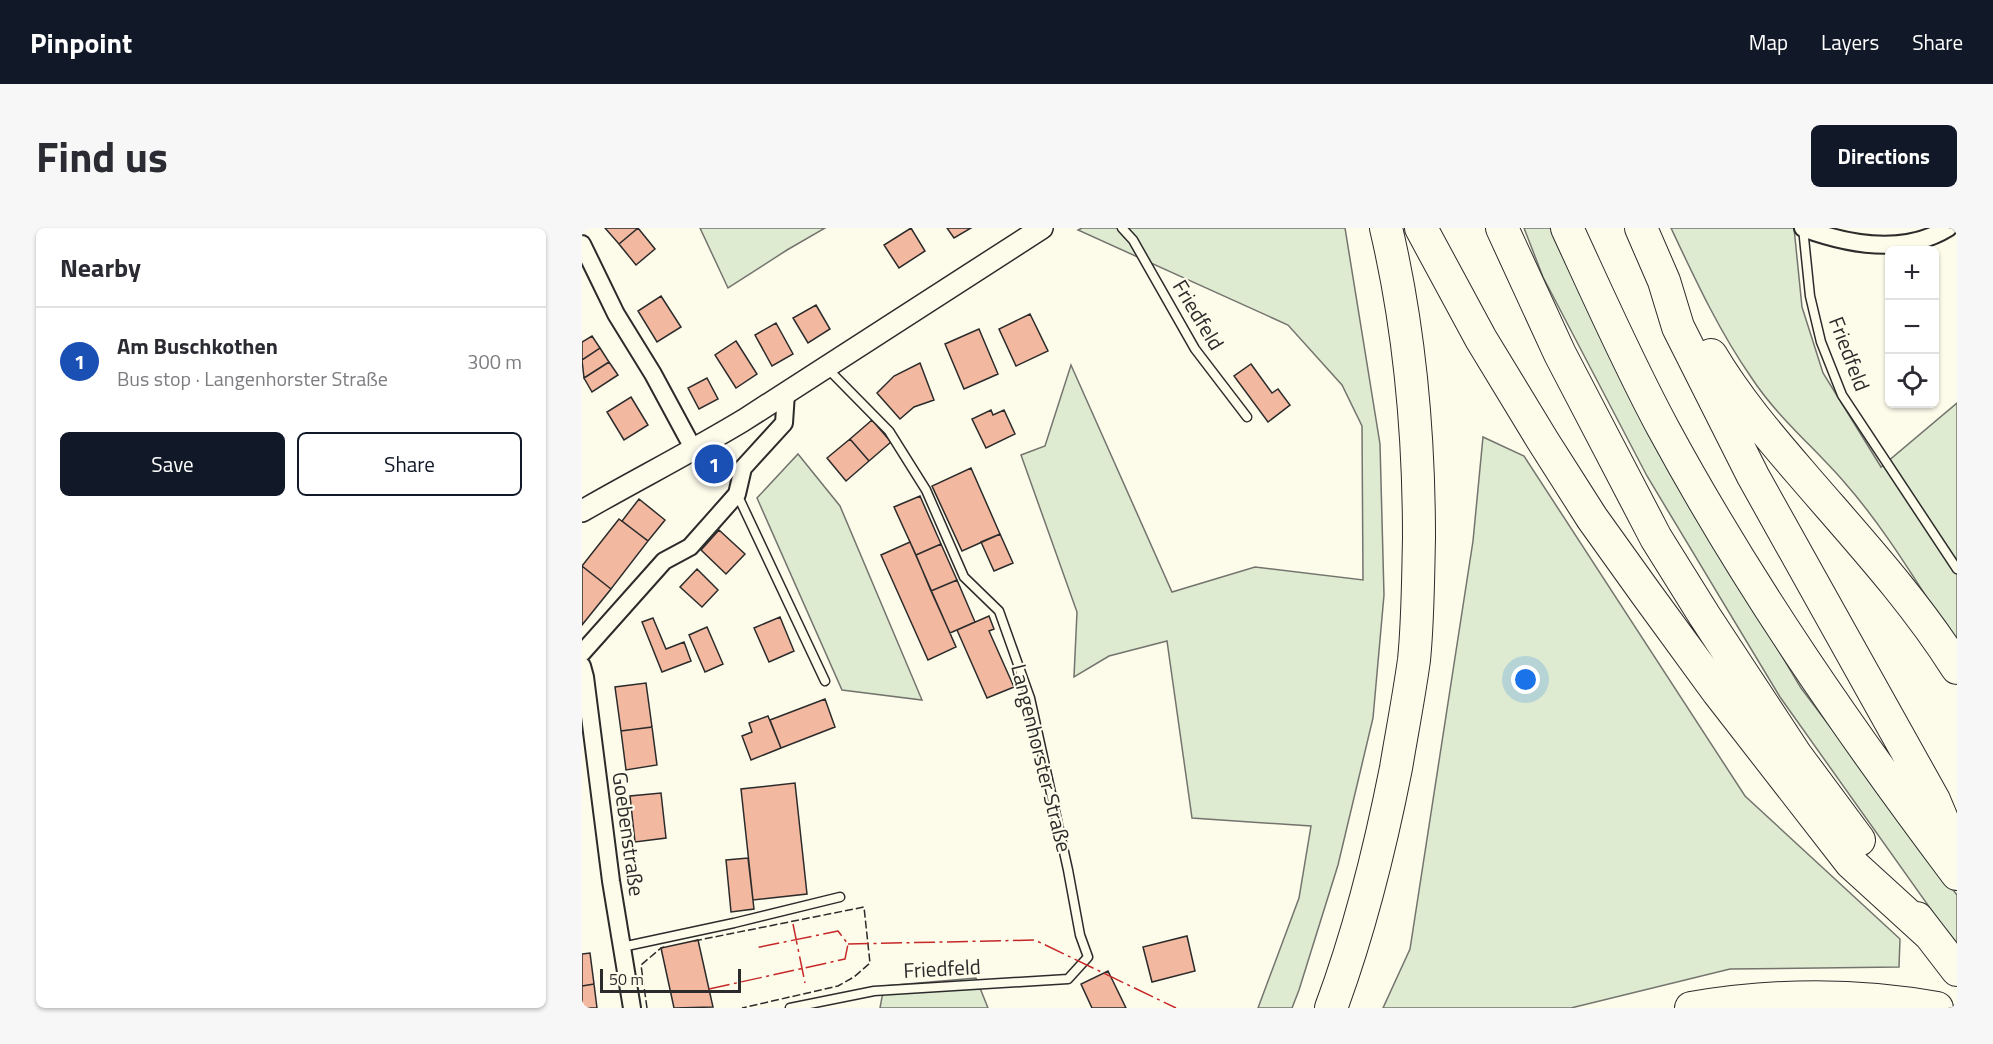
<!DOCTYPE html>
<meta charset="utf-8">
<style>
body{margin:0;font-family:"Titillium Web",sans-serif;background:#f7f7f7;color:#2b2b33}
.controls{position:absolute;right:18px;top:18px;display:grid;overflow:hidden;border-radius:9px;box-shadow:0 2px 4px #0004}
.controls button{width:54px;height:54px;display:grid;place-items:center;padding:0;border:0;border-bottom:2px solid #e1e1e2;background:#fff;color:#2b2b33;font:30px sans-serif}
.scale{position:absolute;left:18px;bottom:15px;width:141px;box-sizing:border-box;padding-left:6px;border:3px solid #2b2b2b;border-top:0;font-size:16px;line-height:21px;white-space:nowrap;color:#2b2b2b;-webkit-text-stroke:4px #fdfbea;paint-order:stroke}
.you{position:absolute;left:944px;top:452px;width:21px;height:21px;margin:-15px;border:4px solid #fff;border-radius:50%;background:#1a73e8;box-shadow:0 0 0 9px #1a73e833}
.badge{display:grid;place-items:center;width:39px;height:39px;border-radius:50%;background:#111827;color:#fff;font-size:20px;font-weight:700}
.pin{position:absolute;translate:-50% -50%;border:3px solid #fff;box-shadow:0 2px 6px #0006}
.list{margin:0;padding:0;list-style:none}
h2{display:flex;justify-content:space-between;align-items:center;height:78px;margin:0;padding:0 24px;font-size:26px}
h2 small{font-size:20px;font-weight:400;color:#7c7c81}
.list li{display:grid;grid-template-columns:39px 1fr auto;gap:18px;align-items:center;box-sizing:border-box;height:108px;padding:0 24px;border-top:2px solid #e1e1e2}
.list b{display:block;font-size:22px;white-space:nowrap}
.list p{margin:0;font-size:20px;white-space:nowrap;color:#7c7c81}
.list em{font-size:20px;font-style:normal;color:#7c7c81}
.actions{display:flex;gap:12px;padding:18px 24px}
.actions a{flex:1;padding:14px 0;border:2px solid #111827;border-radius:9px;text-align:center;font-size:21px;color:#111827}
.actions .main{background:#111827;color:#fff}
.icon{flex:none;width:33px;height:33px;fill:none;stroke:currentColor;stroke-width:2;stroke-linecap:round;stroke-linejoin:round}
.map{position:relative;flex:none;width:1375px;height:780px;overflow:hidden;border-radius:9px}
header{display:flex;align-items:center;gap:36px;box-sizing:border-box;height:84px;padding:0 30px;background:#111827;color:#fff}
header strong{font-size:28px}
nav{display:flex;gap:33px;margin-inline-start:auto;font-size:21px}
.intro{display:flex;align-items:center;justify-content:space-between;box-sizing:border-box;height:144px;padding:0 36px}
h1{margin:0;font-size:42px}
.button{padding:15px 27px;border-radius:9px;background:#111827;color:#fff;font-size:21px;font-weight:700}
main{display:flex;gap:36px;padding:0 36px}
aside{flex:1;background:#fff;border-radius:9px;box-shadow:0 2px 4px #0004}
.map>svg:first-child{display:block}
.green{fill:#deebd1;stroke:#74746e;stroke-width:1.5}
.building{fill:#f2b8a0;stroke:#2b2b2b;stroke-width:1.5}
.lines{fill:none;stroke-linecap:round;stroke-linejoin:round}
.service-casing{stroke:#2b2b2b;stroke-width:11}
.minor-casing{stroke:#2b2b2b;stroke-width:20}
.tertiary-casing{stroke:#2b2b2b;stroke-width:24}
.motorway-casing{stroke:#2b2b2b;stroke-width:34}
.path{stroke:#6a6964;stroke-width:4;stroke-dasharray:4.5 3;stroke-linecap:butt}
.service{stroke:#fdfbea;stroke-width:8}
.minor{stroke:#fdfbea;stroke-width:16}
.tertiary{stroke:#fdfbea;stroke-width:21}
.motorway{stroke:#fdfbea;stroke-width:32}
.fence{stroke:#2b2b2b;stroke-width:1.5;stroke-dasharray:8 3;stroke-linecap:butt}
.power{stroke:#c62828;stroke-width:1.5;stroke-dasharray:21 4.5 3 4.5;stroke-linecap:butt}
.labels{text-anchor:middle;stroke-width:4.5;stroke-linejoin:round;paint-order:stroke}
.street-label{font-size:21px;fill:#2b2b2b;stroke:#fdfbea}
</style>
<header>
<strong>Pinpoint</strong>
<nav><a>Map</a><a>Layers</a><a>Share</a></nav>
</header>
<div class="intro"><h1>Find us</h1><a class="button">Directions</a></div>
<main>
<aside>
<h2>Nearby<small></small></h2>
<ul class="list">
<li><span class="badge" style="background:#1a4fb4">1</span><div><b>Am Buschkothen</b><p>Bus stop · Langenhorster Straße</p></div><em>300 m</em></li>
</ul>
<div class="actions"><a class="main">Save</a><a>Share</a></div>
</aside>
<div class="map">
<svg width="1375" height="780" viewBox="0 0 1375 780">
<rect width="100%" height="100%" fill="#fdfbea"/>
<path class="green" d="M 118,0 L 243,0 L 205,22 L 146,60 Z
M 500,0 L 763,0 L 798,216 L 802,367 L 791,490 L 756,637 L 717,762 L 710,780 L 676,780 L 717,670 L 729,598 L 610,590 L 585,413 L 527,428 L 492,449 L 495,384 L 439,227 L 463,218 L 489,137 L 590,364 L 673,339 L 781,352 L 780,198 L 760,157 L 706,97 L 496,2 Z
M 942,0 L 973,0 L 1096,255 L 1219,460 L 1375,667 L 1375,718 L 1198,469 L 1065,248 L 961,49 Z
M 1089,0 L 1212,0 L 1220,79 L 1241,145 L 1299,239 L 1375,175 L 1375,416 C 1339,362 1306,304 1263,255 C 1232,219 1195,189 1169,149 C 1137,103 1113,51 1089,0 Z
M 901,209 L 942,228 L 1163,568 L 1318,711 L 1317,739 L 1148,741 L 989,780 L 801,780 L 828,721 L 891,313 Z
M 216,226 L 258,278 L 340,472 L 260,462 L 175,270 Z
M 394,750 L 406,780 L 298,780 L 302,758 Z"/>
<path class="building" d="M 23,0 L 56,0 L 37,16 Z
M 56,0 L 73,21 L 54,37 L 37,16 Z
M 329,0 L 343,23 L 317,40 L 302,17 Z
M 365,0 L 389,0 L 372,10 Z
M 79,68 L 99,99 L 75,114 L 56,83 Z
M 234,77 L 248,101 L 226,115 L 211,90 Z
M 448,86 L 466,123 L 434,138 L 417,101 Z
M 194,95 L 211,126 L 190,138 L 173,107 Z
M 397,101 L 416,146 L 382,161 L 363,116 Z
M 10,108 L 18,120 L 0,132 L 0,114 Z
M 154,113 L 175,146 L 154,160 L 133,127 Z
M 18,120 L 27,134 L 2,150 L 0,132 Z
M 27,134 L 36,147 L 10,164 L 2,150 Z
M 338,135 L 352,172 L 332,179 L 318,191 L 295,165 L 312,148 Z
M 669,136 L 690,165 L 696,161 L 708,177 L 686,194 L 652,148 Z
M 125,150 L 136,171 L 117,181 L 106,160 Z
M 49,169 L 66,197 L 42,212 L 25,184 Z
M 409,182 L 411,187 L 422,182 L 433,206 L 404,220 L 390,191 Z
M 290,192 L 309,214 L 287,233 L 268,211 Z
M 268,211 L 287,233 L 264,253 L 245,230 Z
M 389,240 L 418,306 L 380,323 L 350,258 Z
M 338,268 L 359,316 L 334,327 L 312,279 Z
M 57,271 L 83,292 L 66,313 L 40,293 Z
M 37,291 L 66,313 L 29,361 L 0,338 Z
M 137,302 L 163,326 L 144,346 L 119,322 Z
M 418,306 L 431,335 L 412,343 L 399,314 Z
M 328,314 L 374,419 L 346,432 L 299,327 Z
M 359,316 L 375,352 L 349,363 L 334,327 Z
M 0,338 L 29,361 L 0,397 Z
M 115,341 L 136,362 L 120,379 L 98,359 Z
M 375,352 L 393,394 L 368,405 L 349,363 Z
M 407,388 L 412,401 L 407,403 L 432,459 L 405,470 L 375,402 Z
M 198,389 L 212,423 L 187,434 L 172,400 Z
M 71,390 L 84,421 L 102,414 L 109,433 L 80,444 L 60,394 Z
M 125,399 L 141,436 L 123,444 L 107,407 Z
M 64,455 L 70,499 L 39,503 L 33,459 Z
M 243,471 L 253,499 L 199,520 L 188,492 Z
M 186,488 L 199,520 L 169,532 L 160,508 L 170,504 L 167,495 Z
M 70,499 L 75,537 L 44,542 L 39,503 Z
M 213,555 L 225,666 L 171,672 L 159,561 Z
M 79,565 L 84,610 L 53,614 L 48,568 Z
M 166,630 L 172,681 L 149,684 L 144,632 Z
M 605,708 L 613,743 L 570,754 L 561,719 Z
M 116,712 L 131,779 L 92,780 L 79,720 Z
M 8,725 L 12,756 L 0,758 L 0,726 Z
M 526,743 L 544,780 L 510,780 L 499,756 Z
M 12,756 L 15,780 L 0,780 L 0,758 Z"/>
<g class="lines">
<defs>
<path id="service" d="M 540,0 L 551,12 L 613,121 L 665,189
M 1221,0 L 1228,68 L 1239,114 L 1260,167 L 1375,341
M 155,266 L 243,453
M 40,719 L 152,695 L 258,669
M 208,780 L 292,763 L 486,751 L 506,729 L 498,707 L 486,642 L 448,470 L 417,383 L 382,349 L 344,262 L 307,203 L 244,139"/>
<path id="minor" d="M 1221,0 C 1267,17 1322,27 1366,0
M 0,16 L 34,86 L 71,146 L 112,222
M 0,425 L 82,333 L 108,319 L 155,266 L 161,240 L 202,195 L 204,165
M 0,438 L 3,449 L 29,653 L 50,780"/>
<path id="tertiary" d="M 0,283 C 54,252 109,224 162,192 L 460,0"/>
<path id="motorway" d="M 839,0 L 899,111 L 961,213 L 1010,290 L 1063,364 L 1136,464 L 1269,635 L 1348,707
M 920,0 L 978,126 L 1074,310 L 1122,387 L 1214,527 L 1277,612
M 985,0 C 1016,67 1046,135 1081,200 C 1166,357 1268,504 1375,646
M 1059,0 L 1082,53 L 1096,99 L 1171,248 L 1352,572 L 1375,627
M 1129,127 C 1154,169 1186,207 1218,244 C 1272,307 1330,369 1375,440
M 1335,690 L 1375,742
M 749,780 C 778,702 798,621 814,540 C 820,504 827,468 832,432 C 836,392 836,351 837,310 C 837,206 828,102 804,0
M 1109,780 C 1191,766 1273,765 1355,780"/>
</defs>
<use href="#service" class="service-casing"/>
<use href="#minor" class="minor-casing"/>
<use href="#tertiary" class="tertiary-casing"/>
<use href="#motorway" class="motorway-casing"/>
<path class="path" d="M 114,247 L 149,225"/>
<use href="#service" class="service"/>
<use href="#minor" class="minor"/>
<use href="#tertiary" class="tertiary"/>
<use href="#motorway" class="motorway"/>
<path class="fence" d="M 112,713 L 282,679 L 288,735 L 272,749 L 256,758 L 160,780
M 65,780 L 59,737 L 79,720 L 82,719"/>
<path class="power" d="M 211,696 L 223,755
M 266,716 L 453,712 L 594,780
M 127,761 L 263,731 L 266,716 L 256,703 L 173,720"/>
</g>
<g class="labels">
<g class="street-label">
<text transform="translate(616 87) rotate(59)" y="7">Friedfeld</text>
<text transform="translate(1267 126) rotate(69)" y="7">Friedfeld</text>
<text transform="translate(459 530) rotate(76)" y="7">Langenhorster Straße</text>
<text transform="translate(46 606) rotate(82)" y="7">Goebenstraße</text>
<text transform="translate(360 741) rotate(-3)" y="7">Friedfeld</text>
</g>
</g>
</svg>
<div class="controls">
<button>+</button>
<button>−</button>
<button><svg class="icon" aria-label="locate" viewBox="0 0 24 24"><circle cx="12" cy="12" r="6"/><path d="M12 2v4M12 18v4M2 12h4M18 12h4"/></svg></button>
</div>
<div class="scale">50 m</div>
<div class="you"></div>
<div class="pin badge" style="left:132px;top:236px;background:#1a4fb4">1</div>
</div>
</main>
